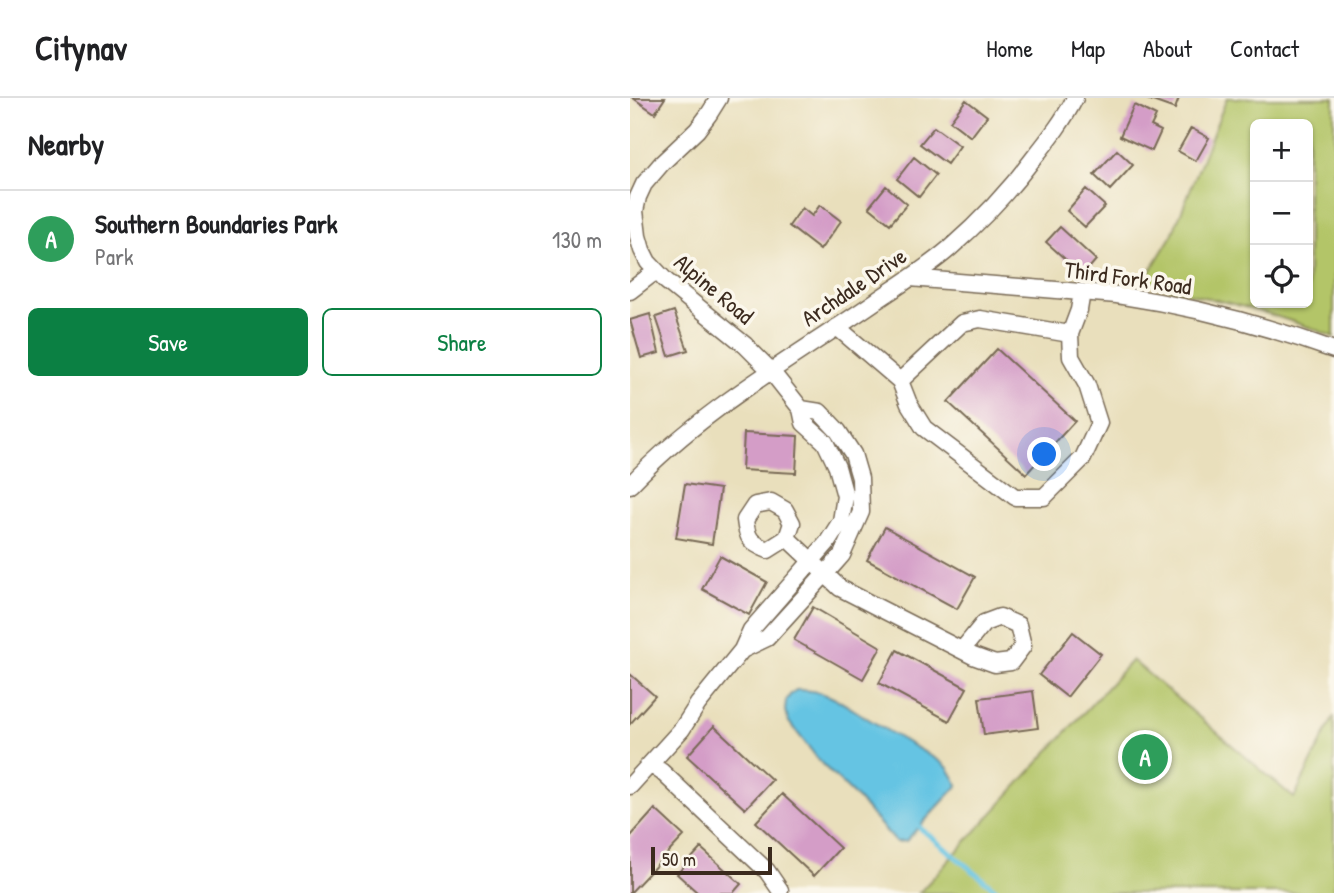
<!DOCTYPE html>
<meta charset="utf-8">
<style>
body{margin:0;font-family:"Patrick Hand",sans-serif;background:#f6f6f6;color:#202124}
.controls{position:absolute;right:21px;top:21px;display:grid;overflow:hidden;border-radius:10px;box-shadow:0 2px 5px #0004}
.controls button{width:63px;height:63px;display:grid;place-items:center;padding:0;border:0;border-bottom:2px solid #e0e0e0;background:#fff;color:#202124;font:35px sans-serif}
.scale{position:absolute;left:21px;bottom:18px;width:121px;box-sizing:border-box;padding-left:7px;border:4px solid #3b2a1e;border-top:0;font-size:19px;line-height:24px;white-space:nowrap;color:#3b2a1e;-webkit-text-stroke:5px #fbf7ec;paint-order:stroke}
.you{position:absolute;left:415px;top:357px;width:24px;height:24px;margin:-18px;border:5px solid #fff;border-radius:50%;background:#1a73e8;box-shadow:0 0 0 10px #1a73e833}
.badge{display:grid;place-items:center;width:46px;height:46px;border-radius:50%;background:#0b8043;color:#fff;font-size:23px;font-weight:700}
.pin{position:absolute;translate:-50% -50%;border:4px solid #fff;box-shadow:0 2px 7px #0006}
.list{margin:0;padding:0;list-style:none}
h2{display:flex;justify-content:space-between;align-items:center;height:91px;margin:0;padding:0 28px;font-size:30px}
h2 small{font-size:23px;font-weight:400;color:#757577}
.list li{display:grid;grid-template-columns:46px 1fr auto;gap:21px;align-items:center;box-sizing:border-box;height:98px;padding:0 28px;border-top:2px solid #e0e0e0}
.list b{display:block;font-size:26px;white-space:nowrap}
.list p{margin:0;font-size:23px;white-space:nowrap;color:#757577}
.list em{font-size:23px;font-style:normal;color:#757577}
.actions{display:flex;gap:14px;padding:21px 28px}
.actions a{flex:1;padding:16px 0;border:2px solid #0b8043;border-radius:10px;text-align:center;font-size:24px;color:#0b8043}
.actions .main{background:#0b8043;color:#fff}
.icon{flex:none;width:38px;height:38px;fill:none;stroke:currentColor;stroke-width:2;stroke-linecap:round;stroke-linejoin:round}
.map{position:relative;flex:none;width:704px;height:795px;overflow:hidden}
header{display:flex;align-items:center;gap:42px;box-sizing:border-box;height:98px;padding:0 35px;background:#fff;border-bottom:2px solid #e0e0e0}
header strong{font-size:33px}
nav{display:flex;gap:38px;margin-inline-start:auto;font-size:24px}
main{display:flex}
aside{flex:1;background:#fff}
.map>svg:first-child{display:block}
.green{fill:#b3c568;stroke:#777843;stroke-width:2;fill-rule:evenodd}
.water{fill:#65c4e3;stroke:#507780;stroke-width:2}
.lines{fill:none;stroke-linecap:round;stroke-linejoin:round}
.stream{stroke:#65c4e3;stroke-width:5}
.building{fill:#d49dc7}
.minor-casing{stroke:#786955;stroke-width:19}
.minor{stroke:#fff;stroke-width:16}
.labels{text-anchor:middle;stroke-width:7;stroke-linejoin:round;paint-order:stroke}
.street-label{font-size:23px;fill:#3b2a1e;stroke:#fbf7ec}
</style>
<header>
<strong>Citynav</strong>
<nav><a>Home</a><a>Map</a><a>About</a><a>Contact</a></nav>
</header>
<main>
<aside>
<h2>Nearby<small></small></h2>
<ul class="list">
<li><span class="badge" style="background:#2e9e5b">A</span><div><b>Southern Boundaries Park</b><p>Park</p></div><em>130 m</em></li>
</ul>
<div class="actions"><a class="main">Save</a><a>Share</a></div>
</aside>
<div class="map">
<svg width="704" height="795" viewBox="0 0 704 795">
<rect width="100%" height="100%" fill="#fbf7ec"/>
<filter id="ink" filterUnits="userSpaceOnUse"><feTurbulence type="fractalNoise" baseFrequency=".0143" numOctaves="2"/><feDisplacementMap in="SourceGraphic" scale="14" xChannelSelector="R" yChannelSelector="G"/><feConvolveMatrix kernelMatrix="1 2 1 2 8 2 1 2 1" color-interpolation-filters="sRGB"/></filter>
<filter id="wash" filterUnits="userSpaceOnUse"><feTurbulence type="fractalNoise" baseFrequency=".00686" numOctaves="4" result="noise"/><feDisplacementMap in="SourceGraphic" scale="28" xChannelSelector="R" yChannelSelector="G"/><feGaussianBlur stdDeviation="1.57" result="paint"/><feColorMatrix in="noise" values="0 0 0 0 0 0 0 0 0 0 0 0 0 0 0 0 0 1.4 0 .05"/><feComposite in="paint" operator="in"/></filter>
<g filter="url(#wash)">
<rect width="100%" height="100%" fill="#e9dfbc"/>
<path class="green" d="M 597,0 L 704,0 L 704,239 C 670,225 634,214 599,205 C 570,198 542,193 514,183 L 542,137 ZM 625,26 L 678,26 L 678,205 L 625,205 Z
M 502,562 L 664,700 L 704,618 L 704,795 L 289,795 Z"/>
<path class="water" d="M 166,592 C 200,591 217,609 245,625 C 267,639 289,651 311,664 L 318,670 L 328,687 L 276,743 L 266,744 L 224,697 L 192,666 L 159,624 L 155,613 L 156,603 L 160,597 Z"/>
<g class="lines">
<path class="stream" d="M 287,725 L 290,730 L 370,795"/>
</g>
<g id="blocks">
<path class="building" d="M 3,0 L 35,0 L 25,15 Z
M 514,0 L 549,0 L 545,11 Z
M 336,2 L 357,18 L 341,39 L 320,23 Z
M 504,7 L 526,18 L 521,28 L 531,33 L 522,53 L 490,38 Z
M 304,29 L 330,48 L 317,66 L 290,46 Z
M 561,30 L 579,40 L 566,63 L 548,53 Z
M 487,52 L 503,67 L 480,92 L 464,77 Z
M 284,59 L 306,77 L 289,99 L 267,81 Z
M 256,88 L 277,106 L 260,126 L 239,109 Z
M 456,91 L 475,108 L 455,129 L 437,113 Z
M 190,107 L 211,123 L 190,152 L 159,128 L 172,110 L 182,118 Z
M 430,129 L 466,162 L 453,177 L 416,144 Z
M 44,213 L 58,252 L 39,258 L 26,219 Z
M 20,216 L 29,255 L 11,260 L 0,222 Z
M 367,251 L 445,323 L 396,376 L 318,304 Z
M 114,335 L 168,338 L 166,375 L 112,372 Z
M 55,386 L 90,391 L 82,446 L 46,440 Z
M 255,429 L 345,479 L 327,511 L 237,462 Z
M 90,458 L 137,484 L 119,517 L 72,491 Z
M 183,509 L 251,549 L 233,581 L 164,542 Z
M 443,534 L 471,556 L 437,599 L 409,577 Z
M 267,552 L 337,590 L 319,623 L 249,585 Z
M 0,576 L 25,598 L 0,626 Z
M 403,593 L 408,630 L 354,637 L 349,600 Z
M 84,628 L 142,682 L 115,711 L 57,658 Z
M 152,696 L 210,750 L 184,778 L 126,724 Z
M 25,711 L 54,738 L 0,795 L 0,739 Z
M 71,750 L 111,786 L 103,795 L 68,795 L 47,776 Z"/>
</g>
</g>
<g filter="url(#ink)">
<use href="#blocks" fill-opacity="0" stroke="#786955" stroke-width="2"/>
<g class="lines">
<defs>
<path id="minor" d="M 280,180 L 487,197 C 560,208 635,227 704,252
M 0,193 L 26,173
M 207,229 L 270,283 L 279,306 L 294,330 L 385,399 L 414,399 L 453,360 L 469,325 L 457,287 L 441,259 L 440,236
M 270,283 L 332,225 L 350,221 L 440,236 L 449,212 L 452,194
M 0,387 C 71,312 162,261 246,203 C 271,186 297,170 320,150 C 351,123 379,93 403,61 C 419,41 434,22 445,0
M 141,404 L 155,412 L 162,425 L 157,440 L 138,452 C 120,445 117,440 115,422 L 125,407 Z
M 157,440 L 210,490 L 343,558 L 365,566 L 381,564 L 393,548 L 388,527 L 370,519 L 354,525 L 332,552
M 112,552 L 137,540 L 205,465 L 212,457 L 231,414 L 230,380 L 223,356 L 208,333 L 190,314 L 171,311
M 20,666 L 32,674 L 137,773 L 150,792
M 0,688 L 52,631 L 68,606 L 112,552 L 121,532 L 197,445 L 211,423 L 215,398 L 207,369 L 195,344 L 174,325 L 171,311 L 141,273 L 115,247 L 36,183 L 18,164 L 12,152 L 8,138 L 5,113 L 8,99 L 14,86 L 32,65 L 67,32 L 79,16 L 89,0"/>
</defs>
<use href="#minor" class="minor-casing"/>
<use href="#minor" class="minor"/>
</g>
</g>
<g class="labels">
<g class="street-label">
<text transform="translate(498 180) rotate(8)" y="8">Third Fork Road</text>
<text transform="translate(224 189) rotate(-34)" y="8">Archdale Drive</text>
<text transform="translate(84 191) rotate(40)" y="8">Alpine Road</text>
</g>
</g>
</svg>
<div class="controls">
<button>+</button>
<button>−</button>
<button><svg class="icon" aria-label="locate" viewBox="0 0 24 24"><circle cx="12" cy="12" r="6"/><path d="M12 2v4M12 18v4M2 12h4M18 12h4"/></svg></button>
</div>
<div class="scale">50 m</div>
<div class="you"></div>
<div class="pin badge" style="left:515px;top:659px;background:#2e9e5b">A</div>
</div>
</main>
